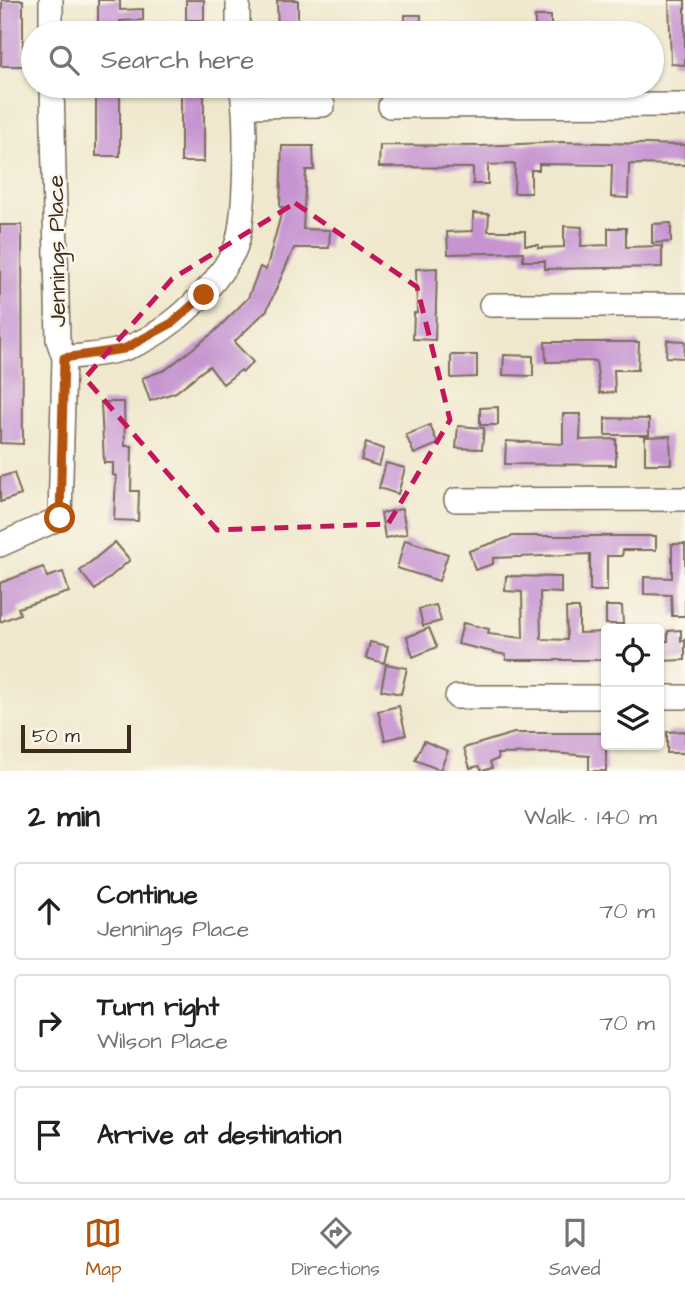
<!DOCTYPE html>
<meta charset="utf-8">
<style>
body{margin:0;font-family:"Architects Daughter",sans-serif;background:#f6f6f6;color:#202124}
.controls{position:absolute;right:21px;bottom:21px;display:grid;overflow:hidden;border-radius:7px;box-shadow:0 2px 5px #0004}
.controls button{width:63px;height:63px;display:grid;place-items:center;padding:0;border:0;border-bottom:2px solid #e0e0e0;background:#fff;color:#202124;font:35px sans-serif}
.scale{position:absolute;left:21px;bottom:18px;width:110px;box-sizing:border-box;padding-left:7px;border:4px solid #3b2a1e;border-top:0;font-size:19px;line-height:24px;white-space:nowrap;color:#3b2a1e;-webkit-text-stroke:5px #fbf7ec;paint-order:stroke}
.stop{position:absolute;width:21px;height:21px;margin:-16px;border:5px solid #b45309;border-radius:50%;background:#fff}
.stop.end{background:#b45309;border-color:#fff;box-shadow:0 2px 7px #0008}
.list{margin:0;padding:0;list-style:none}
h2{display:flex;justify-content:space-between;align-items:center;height:91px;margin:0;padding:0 28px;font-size:30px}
h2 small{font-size:23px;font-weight:400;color:#757577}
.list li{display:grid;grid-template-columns:46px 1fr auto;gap:21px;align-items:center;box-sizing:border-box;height:98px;margin:0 14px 14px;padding:0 14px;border:2px solid #e0e0e0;border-radius:7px}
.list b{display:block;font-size:26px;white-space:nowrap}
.list p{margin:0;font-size:23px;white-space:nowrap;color:#757577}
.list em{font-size:23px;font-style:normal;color:#757577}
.icon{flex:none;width:38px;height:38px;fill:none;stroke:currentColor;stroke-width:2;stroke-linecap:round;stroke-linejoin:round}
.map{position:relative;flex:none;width:685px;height:771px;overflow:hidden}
.search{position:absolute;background:#fff;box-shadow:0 2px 5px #0004;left:21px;right:21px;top:21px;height:77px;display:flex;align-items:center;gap:18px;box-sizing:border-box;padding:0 24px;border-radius:38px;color:#757577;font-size:26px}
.sheet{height:427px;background:#fff}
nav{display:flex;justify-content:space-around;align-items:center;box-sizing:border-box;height:98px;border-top:2px solid #e0e0e0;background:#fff;font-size:19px;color:#757577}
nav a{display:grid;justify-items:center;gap:4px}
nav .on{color:#b45309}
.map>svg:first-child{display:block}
.building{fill:#c694d1}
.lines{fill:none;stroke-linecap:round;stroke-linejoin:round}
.minor-casing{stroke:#7a6c5b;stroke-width:26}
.minor{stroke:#fff;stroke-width:23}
.route{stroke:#b45309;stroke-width:9}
.marked{fill:none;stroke:#c2185b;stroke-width:5;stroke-dasharray:14 9;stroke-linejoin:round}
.labels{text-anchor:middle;stroke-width:5;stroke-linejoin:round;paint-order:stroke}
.street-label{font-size:23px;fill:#3b2a1e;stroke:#fbf7ec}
</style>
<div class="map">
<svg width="685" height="771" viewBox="0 0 685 771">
<rect width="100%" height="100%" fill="#fbf7ec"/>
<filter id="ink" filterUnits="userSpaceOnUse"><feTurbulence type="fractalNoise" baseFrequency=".0143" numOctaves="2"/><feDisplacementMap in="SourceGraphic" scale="14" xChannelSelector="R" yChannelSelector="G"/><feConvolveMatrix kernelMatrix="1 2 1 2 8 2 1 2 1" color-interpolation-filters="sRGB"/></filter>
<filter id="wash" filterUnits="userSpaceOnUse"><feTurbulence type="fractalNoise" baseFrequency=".00686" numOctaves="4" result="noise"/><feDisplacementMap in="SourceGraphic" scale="28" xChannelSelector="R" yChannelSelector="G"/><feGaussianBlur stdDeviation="1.57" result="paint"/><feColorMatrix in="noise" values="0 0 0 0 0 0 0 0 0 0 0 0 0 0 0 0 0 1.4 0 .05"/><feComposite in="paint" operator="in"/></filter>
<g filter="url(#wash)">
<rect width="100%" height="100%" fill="#f0e8cd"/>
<g id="blocks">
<path class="building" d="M 2,0 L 23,0 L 23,66 L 1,66 Z
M 98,0 L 120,0 L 120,10 L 143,9 L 143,20 L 120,21 L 120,33 L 98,33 Z
M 186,0 L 204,0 L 204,20 L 186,20 Z
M 277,0 L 298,0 L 298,33 L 278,33 Z
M 669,0 L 685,0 L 685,65 L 671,64 Z
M 405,15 L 421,15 L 420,33 L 405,32 Z
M 535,16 L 551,16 L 551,32 L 535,32 Z
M 96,86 L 120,86 L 120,156 L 96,156 Z
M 181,86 L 204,86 L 204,162 L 181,162 Z
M 562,142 L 685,145 L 685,165 L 629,164 L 628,198 L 611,197 L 612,165 L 539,164 L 539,170 L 531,170 L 531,193 L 514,193 L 515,164 L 488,165 L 488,184 L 473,184 L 473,168 L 379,167 L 380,145 L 481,146 Z
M 282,146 L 313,146 L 314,170 L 306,170 L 303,229 L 330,230 L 329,248 L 294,248 L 267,310 L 234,342 L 253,362 L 243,372 L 241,370 L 223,384 L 209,366 L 176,392 L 150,401 L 142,378 L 165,370 L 214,332 L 248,298 L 260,267 L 266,270 L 283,207 L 280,207 Z
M 473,213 L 489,214 L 488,231 L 525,231 L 525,245 L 538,245 L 538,248 L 564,247 L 564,226 L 582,227 L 581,246 L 608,245 L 608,228 L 626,228 L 626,247 L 662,246 L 662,267 L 545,269 L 545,261 L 523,261 L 523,252 L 448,254 L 447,232 L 473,231 Z
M 671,223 L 671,242 L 652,243 L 652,224 Z
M 0,225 L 22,225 L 23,444 L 0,443 Z
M 437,268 L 435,340 L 413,339 L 414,313 L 417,313 L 416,269 Z
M 667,340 L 685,341 L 684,358 L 666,357 Z
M 545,342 L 639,342 L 638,370 L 614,370 L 615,392 L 600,393 L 596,361 L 546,362 Z
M 451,355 L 477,355 L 477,377 L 451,378 Z
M 504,355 L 533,356 L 533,376 L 503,375 Z
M 101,402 L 124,402 L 125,446 L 132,446 L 131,491 L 139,491 L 138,521 L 114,520 L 116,476 L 113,475 L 113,463 L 104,463 Z
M 498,407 L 498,425 L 480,425 L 480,408 Z
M 563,414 L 581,414 L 580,440 L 616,439 L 616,465 L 505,464 L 506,441 L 563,444 Z
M 605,418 L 649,419 L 649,435 L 605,435 Z
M 430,425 L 438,444 L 414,454 L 406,435 Z
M 458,426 L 484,428 L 482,449 L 456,448 Z
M 670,436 L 671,464 L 645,464 L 645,437 Z
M 366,443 L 384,449 L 379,466 L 361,460 Z
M 386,463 L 405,468 L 398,494 L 379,488 Z
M 14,473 L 21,495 L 0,502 L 0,477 Z
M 402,509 L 407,534 L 385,538 L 381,513 Z
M 513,536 L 656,536 L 656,550 L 623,550 L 622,556 L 607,556 L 607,591 L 590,591 L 590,554 L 493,558 L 493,564 L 475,570 L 469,551 Z
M 405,540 L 448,554 L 439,581 L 397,568 Z
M 115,542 L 130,560 L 95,590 L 80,571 Z
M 672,544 L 685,544 L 685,616 L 672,616 L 671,595 L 644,594 L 644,577 L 672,578 Z
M 43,567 L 47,577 L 63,572 L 69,592 L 18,608 L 20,614 L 0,622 L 0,583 Z
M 506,576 L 561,577 L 561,593 L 540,592 L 541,639 L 567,640 L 566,608 L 579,608 L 579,633 L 606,632 L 606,660 L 506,660 L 506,655 L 458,644 L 463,623 L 489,629 L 488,634 L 523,638 L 522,592 L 505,591 Z
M 436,605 L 441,621 L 423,626 L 419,609 Z
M 606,606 L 622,606 L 623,624 L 606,624 Z
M 429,628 L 437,647 L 413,657 L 407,637 Z
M 681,630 L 681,641 L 685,640 L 685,660 L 659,661 L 659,641 L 668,641 L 668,631 Z
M 370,642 L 388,646 L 384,663 L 366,658 Z
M 386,664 L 407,668 L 401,694 L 381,690 Z
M 399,706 L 406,735 L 385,740 L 378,711 Z
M 685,731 L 685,753 L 667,753 L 667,732 Z
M 514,733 L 606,733 L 606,771 L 589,771 L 589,756 L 552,753 L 497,754 L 498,759 L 490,762 L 492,768 L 482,771 L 479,766 L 470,768 L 464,748 Z
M 424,741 L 448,751 L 440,770 L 415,760 Z"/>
</g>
</g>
<g filter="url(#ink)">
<use href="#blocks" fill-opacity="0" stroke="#7a6c5b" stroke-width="2"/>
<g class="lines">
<defs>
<path id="minor" d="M 51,0 L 51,33
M 238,0 L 238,33
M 245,106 L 323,105
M 390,106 L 685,105
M 491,305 L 685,305
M 64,358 C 83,355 105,355 123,349 C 166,336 213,291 234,251 C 247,224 247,117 241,86
M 456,500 L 685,499
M 0,545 L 60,518 L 64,358 L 58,340 L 52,86
M 457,697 L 606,697
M 659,697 L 685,697"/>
</defs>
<use href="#minor" class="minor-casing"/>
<use href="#minor" class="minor"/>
</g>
</g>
<g class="lines" filter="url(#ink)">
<path class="route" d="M 60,518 L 64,358 L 124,349 L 172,323 L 204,295"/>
</g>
<path class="marked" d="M 295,203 L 417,287 L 450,420 L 388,524 L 217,530 L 85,378 L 172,279 Z"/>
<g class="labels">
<g class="street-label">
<text transform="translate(56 251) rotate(-91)" y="8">Jennings Place</text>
</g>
</g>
</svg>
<div class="controls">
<button><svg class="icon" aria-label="locate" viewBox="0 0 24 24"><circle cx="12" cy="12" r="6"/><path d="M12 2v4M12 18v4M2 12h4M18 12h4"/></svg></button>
<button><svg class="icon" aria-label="layers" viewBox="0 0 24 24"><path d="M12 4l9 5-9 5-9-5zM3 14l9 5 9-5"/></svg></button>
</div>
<div class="scale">50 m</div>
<div class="stop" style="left:60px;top:518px"></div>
<div class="stop end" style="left:204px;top:295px"></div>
<div class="search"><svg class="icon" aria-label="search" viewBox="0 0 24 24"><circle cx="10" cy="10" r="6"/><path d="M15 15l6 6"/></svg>Search here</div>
</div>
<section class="sheet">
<h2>2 min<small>Walk · 140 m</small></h2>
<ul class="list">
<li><svg class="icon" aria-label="ahead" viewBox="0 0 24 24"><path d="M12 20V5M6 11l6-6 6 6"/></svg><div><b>Continue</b><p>Jennings Place</p></div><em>70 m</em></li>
<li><svg class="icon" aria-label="right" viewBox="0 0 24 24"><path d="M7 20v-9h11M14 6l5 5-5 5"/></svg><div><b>Turn right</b><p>Wilson Place</p></div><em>70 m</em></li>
<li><svg class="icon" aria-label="arrive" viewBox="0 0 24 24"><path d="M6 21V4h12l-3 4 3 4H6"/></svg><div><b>Arrive at destination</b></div></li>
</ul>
</section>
<nav>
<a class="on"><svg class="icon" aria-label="map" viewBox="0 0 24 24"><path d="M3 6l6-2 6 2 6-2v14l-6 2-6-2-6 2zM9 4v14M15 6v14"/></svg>Map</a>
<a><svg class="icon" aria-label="directions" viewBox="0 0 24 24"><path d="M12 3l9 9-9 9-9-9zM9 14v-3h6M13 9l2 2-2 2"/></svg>Directions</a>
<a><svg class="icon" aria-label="saved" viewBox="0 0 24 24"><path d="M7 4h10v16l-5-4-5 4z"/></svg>Saved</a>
</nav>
